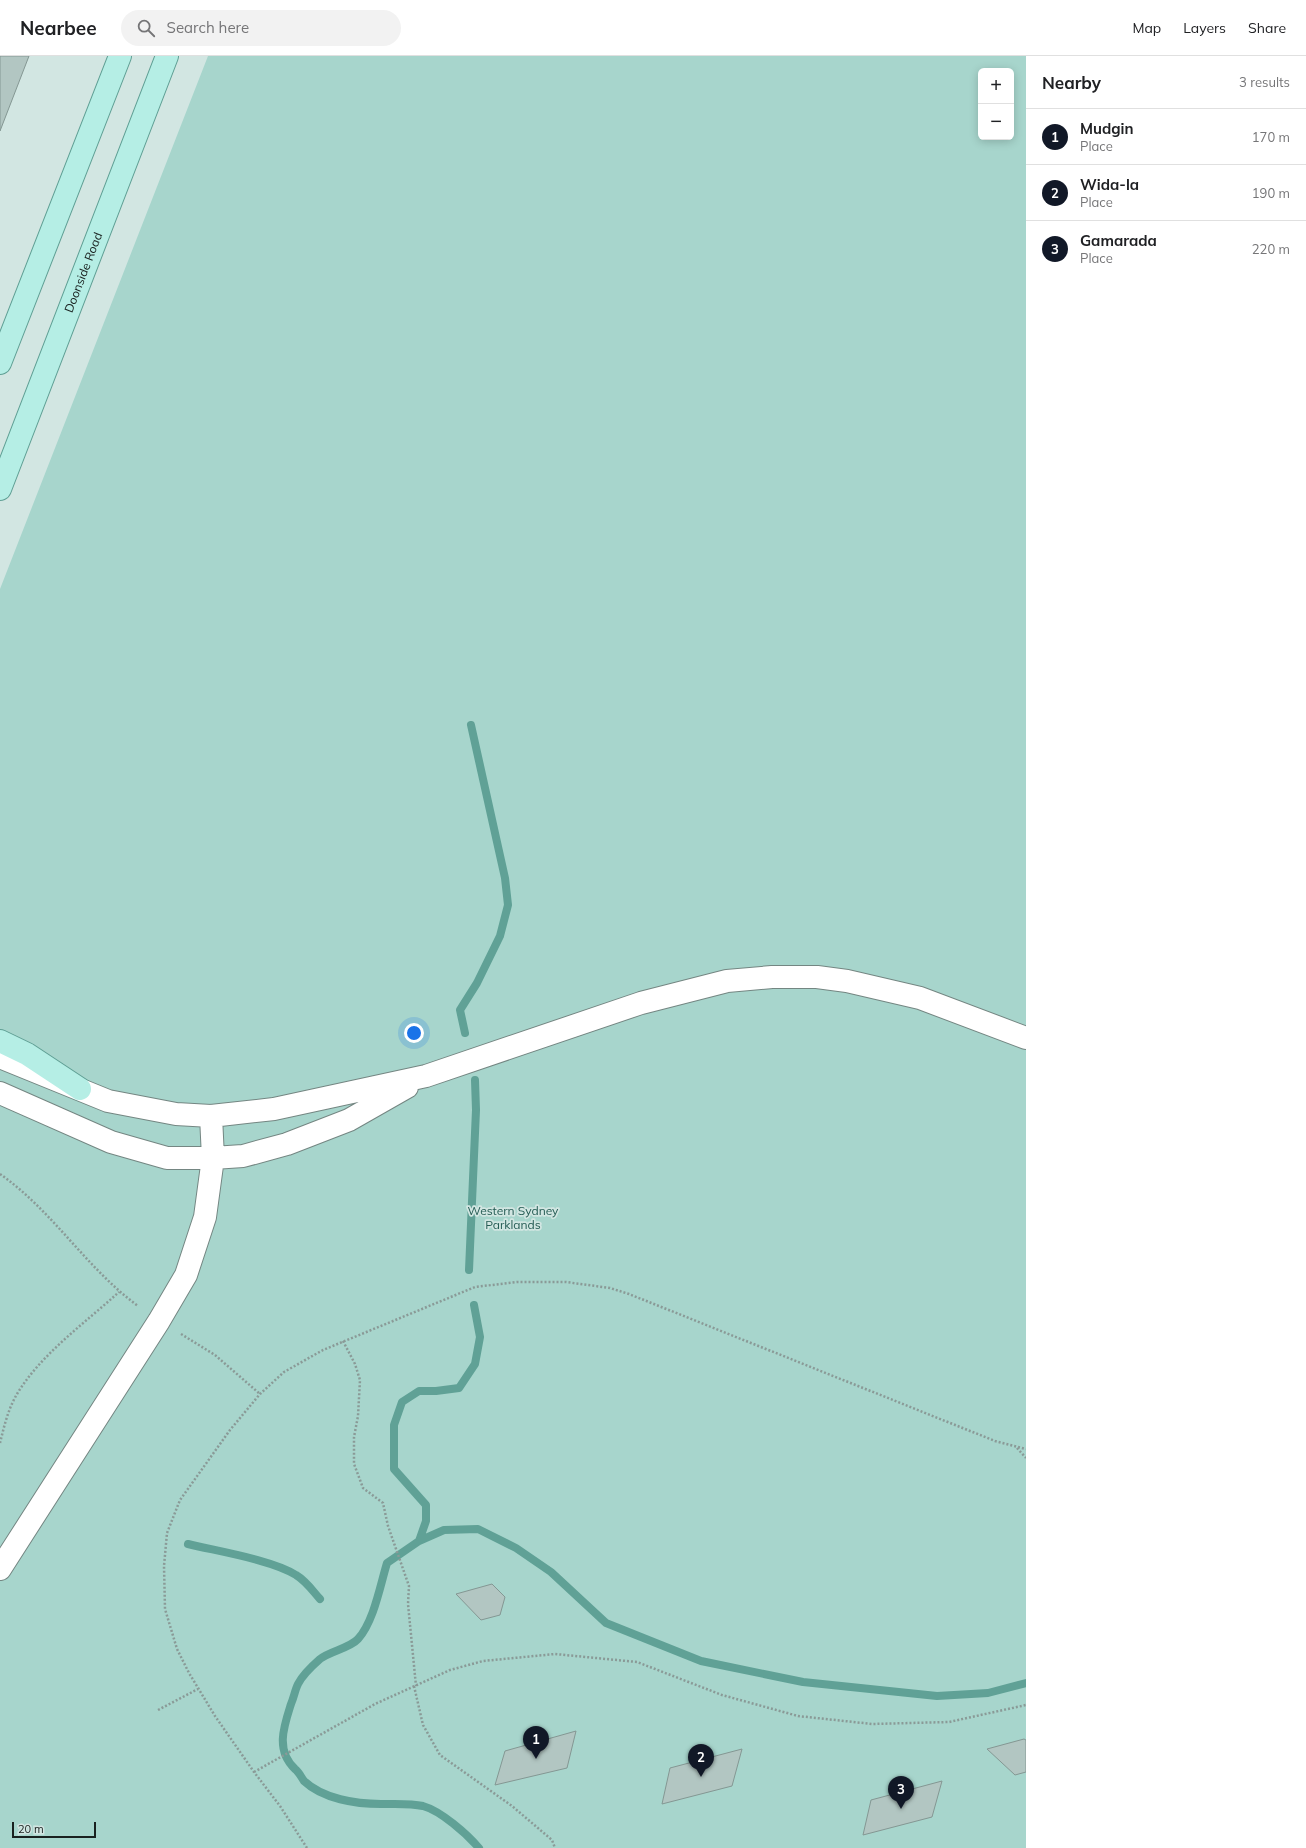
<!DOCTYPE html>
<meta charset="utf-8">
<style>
body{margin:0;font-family:Mulish,sans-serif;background:#f2f2f2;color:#202124}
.controls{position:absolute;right:12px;top:12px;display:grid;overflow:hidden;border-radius:6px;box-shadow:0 2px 10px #0003}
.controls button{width:36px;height:36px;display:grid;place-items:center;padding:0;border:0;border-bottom:1px solid #e0e0e0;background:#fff;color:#202124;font:20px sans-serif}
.scale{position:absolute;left:12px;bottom:10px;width:84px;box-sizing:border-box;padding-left:4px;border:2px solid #19211f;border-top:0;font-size:11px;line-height:14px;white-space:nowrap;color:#19211f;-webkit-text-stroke:3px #d2e6e2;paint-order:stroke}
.you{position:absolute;left:414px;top:977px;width:14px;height:14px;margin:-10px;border:3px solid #fff;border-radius:50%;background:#1a73e8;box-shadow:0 0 0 6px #1a73e833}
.badge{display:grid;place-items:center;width:26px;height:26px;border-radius:50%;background:#111827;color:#fff;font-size:13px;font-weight:700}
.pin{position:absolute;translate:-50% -33px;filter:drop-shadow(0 1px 2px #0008)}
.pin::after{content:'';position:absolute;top:21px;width:14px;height:12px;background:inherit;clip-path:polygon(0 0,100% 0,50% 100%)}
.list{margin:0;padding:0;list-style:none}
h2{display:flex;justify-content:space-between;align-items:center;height:52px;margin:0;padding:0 16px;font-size:17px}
h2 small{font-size:13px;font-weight:400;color:#757577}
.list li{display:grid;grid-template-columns:26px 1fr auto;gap:12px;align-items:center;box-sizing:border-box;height:56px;padding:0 16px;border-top:1px solid #e0e0e0}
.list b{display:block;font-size:15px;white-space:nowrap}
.list p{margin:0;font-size:13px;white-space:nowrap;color:#757577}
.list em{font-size:13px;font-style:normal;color:#757577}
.icon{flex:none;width:22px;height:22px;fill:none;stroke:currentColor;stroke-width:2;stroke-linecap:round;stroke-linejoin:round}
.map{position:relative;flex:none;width:1026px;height:1792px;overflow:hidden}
header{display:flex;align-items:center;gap:24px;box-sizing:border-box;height:56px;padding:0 20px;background:#fff;border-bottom:1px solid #e0e0e0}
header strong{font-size:19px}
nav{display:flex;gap:22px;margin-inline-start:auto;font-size:14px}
.search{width:280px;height:36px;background:#f2f2f2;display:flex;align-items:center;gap:10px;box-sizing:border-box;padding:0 14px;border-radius:22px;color:#757577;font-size:15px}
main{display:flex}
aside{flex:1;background:#fff}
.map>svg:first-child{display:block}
.green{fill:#a7d5cc;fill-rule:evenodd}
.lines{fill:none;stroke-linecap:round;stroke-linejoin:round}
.stream{stroke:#60a196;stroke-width:8}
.building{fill:#b2c6c2;stroke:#849793}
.minor-casing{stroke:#748682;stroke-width:24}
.major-casing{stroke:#5f9f94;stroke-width:24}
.path{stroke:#8a9a97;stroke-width:2.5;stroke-dasharray:2 2;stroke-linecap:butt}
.minor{stroke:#fff;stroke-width:22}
.major{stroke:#b5eee5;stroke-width:22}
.labels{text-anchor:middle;stroke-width:3.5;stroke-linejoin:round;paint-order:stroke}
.street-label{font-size:12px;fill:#19211f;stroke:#d2e6e2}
.park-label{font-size:12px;fill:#255c54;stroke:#d2e6e2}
</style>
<header>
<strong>Nearbee</strong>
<div class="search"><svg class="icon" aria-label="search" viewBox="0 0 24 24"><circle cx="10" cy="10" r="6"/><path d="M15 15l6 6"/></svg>Search here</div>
<nav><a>Map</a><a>Layers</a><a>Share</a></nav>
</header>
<main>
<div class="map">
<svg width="1026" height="1792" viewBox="0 0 1026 1792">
<rect width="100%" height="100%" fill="#d2e6e2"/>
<path class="green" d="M 208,0 L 1026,0 L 1026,1792 L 0,1792 L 0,533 ZM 981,15 L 1011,15 L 1011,81 L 981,81 Z"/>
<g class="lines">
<path class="stream" d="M 465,977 L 460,954 L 477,927 L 500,880 L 508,849 L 505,822 L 471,669
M 469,1214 L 476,1054 L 475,1024
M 419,1485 L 426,1465 L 426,1449 L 394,1413 L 394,1369 L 402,1346 L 419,1335 L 436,1335 L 459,1332 L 475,1308 L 480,1281 L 474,1249
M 188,1488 C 216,1495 273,1504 296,1519 C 306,1525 312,1534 320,1543
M 479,1792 C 467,1778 441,1755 423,1750 C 410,1747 394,1748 381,1748 C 356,1748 323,1743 304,1725 C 301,1721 299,1716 295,1713 C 275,1694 284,1670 291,1648 C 294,1641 295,1634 298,1628 C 303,1618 312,1610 320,1603 C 330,1595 350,1592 358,1583 C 374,1565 380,1530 387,1507 L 419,1485 L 444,1474 L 478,1473 L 516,1492 L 551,1516 L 606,1567 L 701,1605 L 803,1626 L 937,1640 L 988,1637 L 1026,1627"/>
</g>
<path class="building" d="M 0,0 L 29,0 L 0,75 Z
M 492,1528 L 505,1541 L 500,1559 L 481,1564 L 456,1538 Z
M 576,1675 L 567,1712 L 495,1729 L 505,1695 Z
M 1024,1683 L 1026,1684 L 1026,1716 L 1015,1719 L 987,1693 Z
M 742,1693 L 732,1730 L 662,1748 L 670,1712 Z
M 942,1725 L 932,1761 L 863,1779 L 871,1744 Z"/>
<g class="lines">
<defs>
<path id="minor" d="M 0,1001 L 108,1045 L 176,1058 L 211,1060 L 274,1053 L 426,1020 L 641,947 L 727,925 L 772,921 L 817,921 L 847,925 L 920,942 L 1026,982
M 0,1037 L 111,1086 L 167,1102 L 213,1102 L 243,1100 L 287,1088 L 349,1064 L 407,1031
M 0,1513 L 159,1265 L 186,1219 L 205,1161 L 213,1102 L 211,1060"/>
<g id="major">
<path d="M 0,307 L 120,0"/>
<path id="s1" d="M 0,433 L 167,0"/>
<path d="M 0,985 L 27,998 L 80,1033"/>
</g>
</defs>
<use href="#minor" class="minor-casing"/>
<use href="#major" class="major-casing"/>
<path class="path" d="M 0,1118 C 53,1155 86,1212 138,1250
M 181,1278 L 215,1299 L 260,1338
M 343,1285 L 355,1308 L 360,1324 L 358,1360 L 354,1381 L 354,1408 L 363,1432 L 383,1447 L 388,1470 L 409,1530 L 408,1548 L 416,1630
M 0,1387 C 4,1371 8,1353 17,1338 C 41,1298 85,1267 119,1236
M 1017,1392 L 1026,1402
M 414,1630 L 423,1669 L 440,1699 L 512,1750 L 552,1784 L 555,1792
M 158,1654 L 198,1633
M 254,1716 L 375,1648 L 450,1614 L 483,1605 L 555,1598 L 637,1606 L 722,1639 L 798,1660 L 872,1668 L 949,1666 L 1026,1649
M 307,1792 L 280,1750 L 254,1716 L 215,1660 L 189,1617 L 177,1593 L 165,1553 L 164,1510 L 167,1477 L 180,1444 L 230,1374 L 260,1338 L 284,1316 L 323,1294 L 475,1231 L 517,1226 L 566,1226 L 610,1232 L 629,1238 L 995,1385 L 1026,1393"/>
<use href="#minor" class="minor"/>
<use href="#major" class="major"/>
</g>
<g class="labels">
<g class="street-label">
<text dy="4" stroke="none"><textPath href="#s1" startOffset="232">Doonside Road</textPath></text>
</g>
<g class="park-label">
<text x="513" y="1159">Western Sydney<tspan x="513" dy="14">Parklands</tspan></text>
</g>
</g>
</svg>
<div class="controls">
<button>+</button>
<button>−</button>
</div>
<div class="scale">20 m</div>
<div class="you"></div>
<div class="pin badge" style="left:536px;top:1703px">1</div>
<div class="pin badge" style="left:701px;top:1721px">2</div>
<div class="pin badge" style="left:901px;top:1753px">3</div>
</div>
<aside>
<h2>Nearby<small>3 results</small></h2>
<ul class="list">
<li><span class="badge">1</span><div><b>Mudgin</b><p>Place</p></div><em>170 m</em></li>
<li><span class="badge">2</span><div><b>Wida-la</b><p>Place</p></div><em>190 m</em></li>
<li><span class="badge">3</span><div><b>Gamarada</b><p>Place</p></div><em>220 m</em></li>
</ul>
</aside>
</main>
